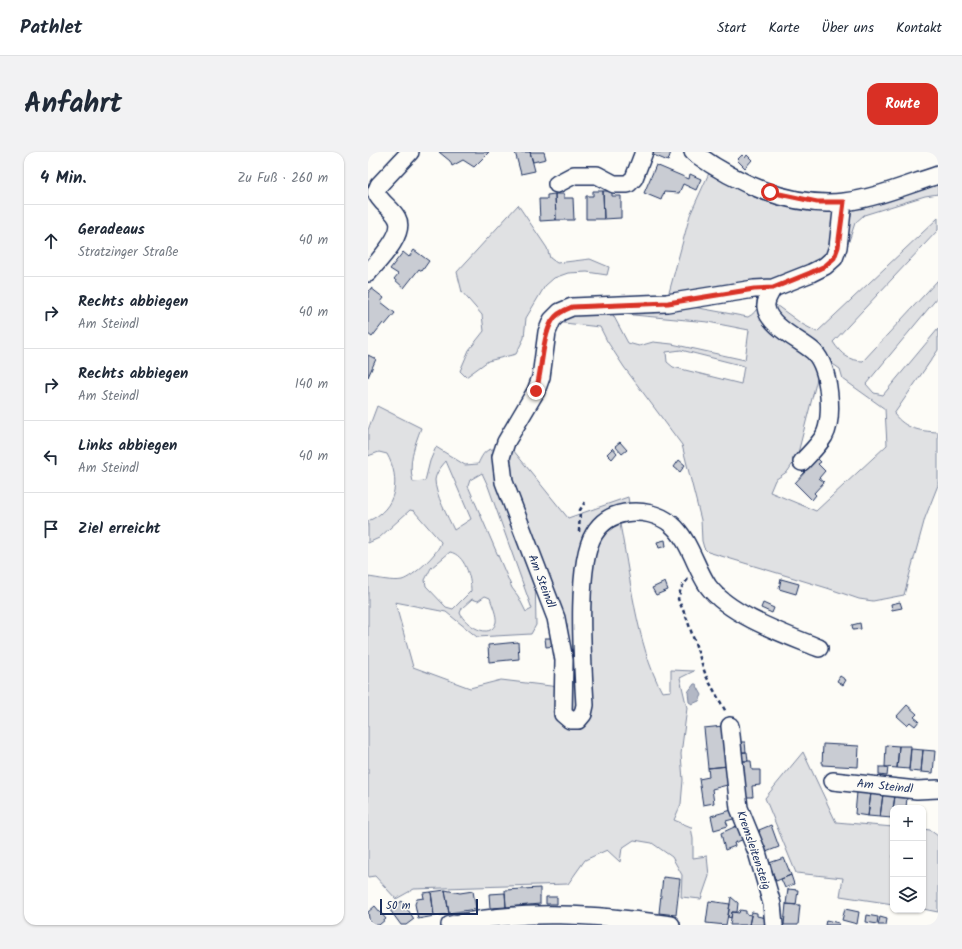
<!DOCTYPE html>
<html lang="de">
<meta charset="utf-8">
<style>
body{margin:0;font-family:Kalam,sans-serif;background:#f2f2f3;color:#1f2937}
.controls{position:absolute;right:12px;bottom:12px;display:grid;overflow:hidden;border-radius:8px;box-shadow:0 1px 3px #0004}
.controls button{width:36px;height:36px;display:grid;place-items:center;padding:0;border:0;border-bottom:1px solid #e0e1e3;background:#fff;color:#1f2937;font:20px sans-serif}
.scale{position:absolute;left:12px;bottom:10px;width:98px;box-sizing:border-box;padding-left:4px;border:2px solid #1b2f5e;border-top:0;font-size:11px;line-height:14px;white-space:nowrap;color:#1b2f5e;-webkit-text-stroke:3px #fdfcf7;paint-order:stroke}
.stop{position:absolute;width:12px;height:12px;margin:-9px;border:3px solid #d93025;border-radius:50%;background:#fff}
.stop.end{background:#d93025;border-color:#fff;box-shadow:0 1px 4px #0008}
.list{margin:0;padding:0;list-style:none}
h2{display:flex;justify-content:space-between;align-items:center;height:52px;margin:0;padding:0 16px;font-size:17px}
h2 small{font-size:13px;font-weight:400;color:#747a83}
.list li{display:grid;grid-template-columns:26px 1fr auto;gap:12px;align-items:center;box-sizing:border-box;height:72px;padding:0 16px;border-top:1px solid #e0e1e3}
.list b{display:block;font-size:15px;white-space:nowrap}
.list p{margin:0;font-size:13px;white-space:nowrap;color:#747a83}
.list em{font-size:13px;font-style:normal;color:#747a83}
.icon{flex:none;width:22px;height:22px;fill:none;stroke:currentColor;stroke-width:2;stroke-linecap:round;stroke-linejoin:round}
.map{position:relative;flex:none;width:570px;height:773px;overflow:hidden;border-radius:12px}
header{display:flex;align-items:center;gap:24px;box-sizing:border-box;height:56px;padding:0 20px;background:#fff;border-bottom:1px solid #e0e1e3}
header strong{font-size:19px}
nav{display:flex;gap:22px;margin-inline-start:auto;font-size:14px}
.intro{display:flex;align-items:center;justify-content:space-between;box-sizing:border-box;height:96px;padding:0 24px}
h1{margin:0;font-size:28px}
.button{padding:10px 18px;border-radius:12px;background:#d93025;color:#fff;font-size:14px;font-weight:700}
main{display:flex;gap:24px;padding:0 24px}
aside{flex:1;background:#fff;border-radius:12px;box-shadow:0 1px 3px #0004}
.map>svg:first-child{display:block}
.green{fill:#e0e1e3;stroke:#7e88a0;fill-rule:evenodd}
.water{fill:#b3b8c5;stroke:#76819c}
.building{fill:#c9ccd3;stroke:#1b2f5e}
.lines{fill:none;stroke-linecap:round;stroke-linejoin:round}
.minor-casing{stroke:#1b2f5e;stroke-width:20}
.path{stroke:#1b2f5e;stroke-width:2.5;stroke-dasharray:4 3;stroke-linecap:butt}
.minor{stroke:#fdfcf7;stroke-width:17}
.route{stroke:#d93025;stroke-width:5}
.labels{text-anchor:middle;stroke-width:3.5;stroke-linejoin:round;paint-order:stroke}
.street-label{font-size:12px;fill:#1b2f5e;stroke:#fdfcf7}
</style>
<header>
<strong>Pathlet</strong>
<nav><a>Start</a><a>Karte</a><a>Über uns</a><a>Kontakt</a></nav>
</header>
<div class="intro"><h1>Anfahrt</h1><a class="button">Route</a></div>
<main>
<aside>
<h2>4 Min.<small>Zu Fuß · 260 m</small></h2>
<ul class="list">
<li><svg class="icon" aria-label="ahead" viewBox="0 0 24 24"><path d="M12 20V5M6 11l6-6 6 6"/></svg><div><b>Geradeaus</b><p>Stratzinger Straße</p></div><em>40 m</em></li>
<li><svg class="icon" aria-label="right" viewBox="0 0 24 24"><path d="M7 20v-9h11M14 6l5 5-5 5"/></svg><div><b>Rechts abbiegen</b><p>Am Steindl</p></div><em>40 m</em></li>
<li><svg class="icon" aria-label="right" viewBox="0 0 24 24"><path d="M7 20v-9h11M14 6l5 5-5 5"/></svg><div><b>Rechts abbiegen</b><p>Am Steindl</p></div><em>140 m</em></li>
<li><svg class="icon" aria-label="left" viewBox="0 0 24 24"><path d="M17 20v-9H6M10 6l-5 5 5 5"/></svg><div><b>Links abbiegen</b><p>Am Steindl</p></div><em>40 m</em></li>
<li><svg class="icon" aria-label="arrive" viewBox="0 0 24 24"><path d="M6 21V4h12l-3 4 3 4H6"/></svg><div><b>Ziel erreicht</b></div></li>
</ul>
</aside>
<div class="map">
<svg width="570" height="773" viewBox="0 0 570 773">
<rect width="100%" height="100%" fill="#fdfcf7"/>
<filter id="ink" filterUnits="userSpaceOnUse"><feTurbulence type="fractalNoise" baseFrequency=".025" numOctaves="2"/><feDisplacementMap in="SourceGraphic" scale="8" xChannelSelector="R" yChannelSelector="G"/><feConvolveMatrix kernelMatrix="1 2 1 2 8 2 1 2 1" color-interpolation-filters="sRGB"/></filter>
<g filter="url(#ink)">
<path class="green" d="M 341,21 C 366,36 394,52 424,55 C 439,56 455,57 471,57 L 462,104 L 403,131 L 299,148 L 322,63 Z
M 570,31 L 570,42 L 557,44 L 496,63 L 487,71 L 477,101 L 469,113 L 479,63 L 483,57 Z
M 150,53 L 179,96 L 182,106 L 189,111 L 222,107 L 241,115 L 239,123 L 219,120 L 200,121 L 186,126 L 177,134 L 158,166 L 156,186 L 148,202 L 120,209 L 98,225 L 92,219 L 101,198 L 116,179 L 114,163 L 94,140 L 89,120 Z
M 570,66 L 570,78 L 465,190 C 473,202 481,209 495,209 L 570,128 L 570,145 L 498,232 L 506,241 L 515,243 L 570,177 L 570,198 L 526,262 C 538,277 551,279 570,280 L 570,333 L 557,366 L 536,443 L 505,449 L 491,447 L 459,436 L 340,400 L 336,396 L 334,389 L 333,368 L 314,293 L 256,215 L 239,189 L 232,175 L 187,170 L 195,163 L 205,158 L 277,157 L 309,152 L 380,165 C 391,159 391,152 391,140 L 397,141 C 386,181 435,185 448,211 C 449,214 450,219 450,223 L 429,305 L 420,319 L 407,328 L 402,340 L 448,359 L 519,293 L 517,257 L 475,227 L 472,217 C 459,208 402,168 400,154 C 400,152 401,150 401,148 L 434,172 L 449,180 ZM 244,161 L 340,170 L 381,178 L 377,208 L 304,192 L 285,190 L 271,194 L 260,191 ZM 313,198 L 376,214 L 373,232 L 305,215 L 299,210 L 298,200 Z
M 9,254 L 53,276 C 46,295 40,310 45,330 L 57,329 L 62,309 L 68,295 L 97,313 L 110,312 C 113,306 116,297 125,297 L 128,300 L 167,420 L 168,473 L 163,482 L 109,485 L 78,460 L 27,450 L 45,515 L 102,536 L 133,528 L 191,535 L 185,560 L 190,569 L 210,559 L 204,560 L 202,557 L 198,507 L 139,329 L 141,293 L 200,366 L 260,345 L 263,364 L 251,367 C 262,421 268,492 294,540 L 303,539 L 303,518 L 326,519 L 312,526 L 319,556 L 313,602 L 315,628 L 313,652 L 306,668 L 323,675 L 325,687 L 325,706 L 339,704 L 341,724 L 333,747 L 313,745 L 314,723 L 304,705 L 284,691 L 266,688 L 254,696 L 252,710 L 239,698 L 217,708 L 200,732 L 46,737 L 28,747 L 7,724 L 0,725 L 0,425 C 10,426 24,430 34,428 C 45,425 71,401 73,390 L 46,359 L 42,358 L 11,386 L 0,391 L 0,369 C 29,357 33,327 19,302 L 11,300 L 0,304 L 0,278 ZM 78,309 L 103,367 L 86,378 C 80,365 67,342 67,328 C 68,320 74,314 78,309 ZM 114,321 L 120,334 L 164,457 L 158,460 L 150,444 L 144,436 L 100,334 L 102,328 ZM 82,400 C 97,403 103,425 103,439 L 85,457 L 78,455 L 58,434 L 57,428 L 63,416 ZM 117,444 L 122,446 C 124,453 129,463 128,470 C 123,490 96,472 92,461 L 94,456 L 104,447 L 110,449 Z
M 435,600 L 468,670 L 525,675 L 525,752 L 472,744 L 475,726 L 428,721 L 397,646 Z
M 555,677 L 562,678 L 570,684 L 570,760 L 555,757 Z"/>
<path class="water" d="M 326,532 L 328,532 L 334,543 L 331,549 L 324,552 L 321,550 L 320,540 Z"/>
<path class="building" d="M 71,0 L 121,0 L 106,15 L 95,8 L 84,14 L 82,9 Z
M 147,0 L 162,0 L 167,19 L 153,22 Z
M 162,0 L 176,0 L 178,7 L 165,10 Z
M 284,0 L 303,0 L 300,9 L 283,2 Z
M 374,3 L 377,6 L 379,3 L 384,8 L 377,16 L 369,8 Z
M 288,13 L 321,27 L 322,22 L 333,27 L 328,38 L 315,32 L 311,41 L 296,40 L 293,48 L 276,41 Z
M 225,39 L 235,39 L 236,67 L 218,67 L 218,44 L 225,44 Z
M 235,39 L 244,39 L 244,44 L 253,44 L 253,66 L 236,67 Z
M 187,42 L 188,68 L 172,69 L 171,47 L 179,47 L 179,43 Z
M 187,42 L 196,42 L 196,46 L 205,46 L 206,68 L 188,68 Z
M 46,98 L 61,109 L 54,119 L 51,117 L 36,136 L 26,127 L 30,122 L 22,117 L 35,100 L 41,105 Z
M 3,136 L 16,146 L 13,150 L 27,161 L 17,173 L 15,171 L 4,185 L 0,182 L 0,141 Z
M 0,203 L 8,207 L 0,225 Z
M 252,290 L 259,298 L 254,302 L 247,294 Z
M 245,296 L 249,301 L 244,307 L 239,302 Z
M 447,304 L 453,310 L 450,312 L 457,319 L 451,326 L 456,330 L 446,341 L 448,343 L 444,348 L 427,331 L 437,320 L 434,317 Z
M 311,308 L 317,313 L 312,320 L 306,315 Z
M 297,388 L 298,394 L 291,396 L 289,390 Z
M 413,427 L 431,432 L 428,442 L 411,437 Z
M 297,430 L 300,438 L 288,443 L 284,436 Z
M 532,450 L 534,456 L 524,458 L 523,452 Z
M 395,451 L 406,456 L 404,461 L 393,456 Z
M 492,471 L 493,477 L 485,478 L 484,473 Z
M 177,486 L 186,486 L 187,494 L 178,495 Z
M 150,490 L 151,507 L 121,510 L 120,493 Z
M 472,524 L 478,528 L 475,533 L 469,529 Z
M 539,553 L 549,562 L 546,565 L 551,569 L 547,574 L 542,570 L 539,573 L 529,564 Z
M 355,574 L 359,614 L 340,616 L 336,576 Z
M 367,590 L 377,590 L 378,600 L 367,600 Z
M 455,592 L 491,594 L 490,615 L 454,613 Z
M 518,593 L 531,594 L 529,616 L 517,615 Z
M 531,594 L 543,594 L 541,617 L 529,616 Z
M 543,597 L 555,598 L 553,620 L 541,619 Z
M 555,598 L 567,599 L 565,621 L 553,620 Z
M 379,600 L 380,609 L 369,609 L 368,601 Z
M 371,609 L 383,609 L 384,618 L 392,618 L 392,633 L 384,634 L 385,645 L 373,645 Z
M 361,614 L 363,632 L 344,637 L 346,651 L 335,653 L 331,627 L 341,625 L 340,616 Z
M 511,615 L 520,615 L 519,624 L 511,623 Z
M 489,640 L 503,641 L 500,664 L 487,662 Z
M 503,641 L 515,642 L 512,665 L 500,664 Z
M 515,642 L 527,644 L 524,666 L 512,665 Z
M 527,644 L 539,645 L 538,656 L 525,656 Z
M 367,657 L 369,666 L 358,669 L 360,674 L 346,678 L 343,664 Z
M 373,672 L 379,686 L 366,691 L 367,694 L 357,698 L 353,681 Z
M 403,673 L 411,695 L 398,700 L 387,681 L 392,680 L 391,678 Z
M 416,706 L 423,723 L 408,729 L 401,711 Z
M 423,723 L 426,732 L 417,736 L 413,727 Z
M 295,725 L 312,727 L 308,763 L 291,761 Z
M 172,736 L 172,752 L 138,755 L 137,738 Z
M 420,737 L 430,738 L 428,753 L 418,752 Z
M 77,738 L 92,741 L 105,739 L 108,757 L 81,761 Z
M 77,738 L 81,762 L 66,764 L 63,740 Z
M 63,740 L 66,764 L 50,767 L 47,752 L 49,747 L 56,746 L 55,741 Z
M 137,741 L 138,755 L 122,756 L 121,742 Z
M 178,745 L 189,745 L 189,752 L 178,752 Z
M 363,745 L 370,751 L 369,760 L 364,760 L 363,766 L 360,765 Z
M 34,749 L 46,767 L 38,773 L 33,773 L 22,758 Z
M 341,749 L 362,752 L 358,773 L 338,771 Z
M 418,752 L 432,753 L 430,773 L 416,773 Z
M 7,754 L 18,767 L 11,773 L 2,773 L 0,760 Z
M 477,757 L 491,760 L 489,772 L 474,768 Z
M 372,758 L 378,759 L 378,762 L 383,763 L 381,773 L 362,773 L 364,760 L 371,761 Z
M 384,760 L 389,761 L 389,764 L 398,766 L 397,773 L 381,773 Z
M 499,763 L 510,765 L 509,772 L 498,770 Z
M 512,765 L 519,767 L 518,773 L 510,773 Z
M 458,768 L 471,771 L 471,773 L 457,773 Z"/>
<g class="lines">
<defs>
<path id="minor" d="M 325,0 C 368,31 422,56 476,50 C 508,46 539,33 570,23
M 189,32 L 206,23 L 229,23 L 246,32 L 260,32 L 266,26 L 276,0
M 0,121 C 10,109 38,82 29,66 C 24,56 12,51 8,40 L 11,33 L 42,0
M 405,136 C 402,141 397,149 398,155 C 400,174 434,189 446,200 C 462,216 466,266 456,284 C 450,294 441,302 434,310
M 451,496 C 419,483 361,463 340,434 C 327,415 322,388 303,372 C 291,362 273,358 257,361 C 244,363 233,370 226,382 C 207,413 215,514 217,553 L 215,562 L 210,568 L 202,568 L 195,562 L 196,508 L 188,466 L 136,330 L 133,305 L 138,290 L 168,239 L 173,225 L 179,180 L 184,168 L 192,160 L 204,155 L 299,151 L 386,137 L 405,136 L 443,121 L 457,114 L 466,106 L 470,95 L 475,50
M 362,574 L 371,656 L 389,700 L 404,752 L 406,773
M 465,629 L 549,638 L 570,637
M 82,773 C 154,757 230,762 303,773"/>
</defs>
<use href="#minor" class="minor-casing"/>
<path class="path" d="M 211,380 L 212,358 L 217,350
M 320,427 L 313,436 L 310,447 L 319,467 L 338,524 L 358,560"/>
<use href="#minor" class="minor"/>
</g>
</g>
<g class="lines" filter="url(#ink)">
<path class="route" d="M 168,239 C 174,219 174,186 184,169 C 188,162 196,158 204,155 L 300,151 L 386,137 L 405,136 L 442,121 L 457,114 L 466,106 L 470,95 L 476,50 L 449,50 L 402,40"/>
</g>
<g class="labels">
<g class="street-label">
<text transform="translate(174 429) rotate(69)" y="4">Am Steindl</text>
<text transform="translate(517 634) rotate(6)" y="4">Am Steindl</text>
<text transform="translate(386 698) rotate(71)" y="4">Kremsleitensteig</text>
</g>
</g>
</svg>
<div class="controls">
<button>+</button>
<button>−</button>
<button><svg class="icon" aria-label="layers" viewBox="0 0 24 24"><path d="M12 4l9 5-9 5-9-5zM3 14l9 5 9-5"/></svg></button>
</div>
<div class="scale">50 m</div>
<div class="stop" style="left:402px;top:40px"></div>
<div class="stop end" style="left:168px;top:239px"></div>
</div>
</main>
